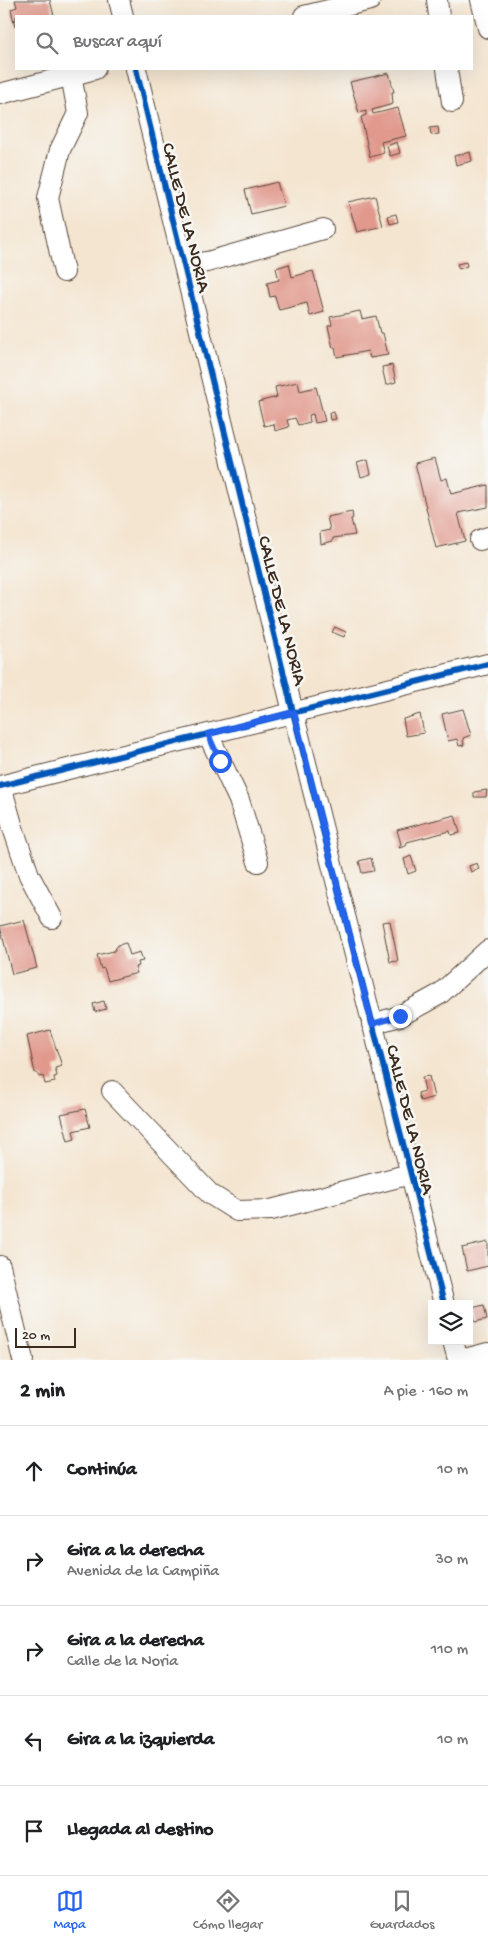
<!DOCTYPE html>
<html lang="es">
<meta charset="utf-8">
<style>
body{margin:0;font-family:"Gochi Hand",sans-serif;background:#f2f2f2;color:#202124}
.controls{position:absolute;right:15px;bottom:15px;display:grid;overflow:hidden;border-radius:0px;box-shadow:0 5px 20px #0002}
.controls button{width:45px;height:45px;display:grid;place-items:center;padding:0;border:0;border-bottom:1px solid #e0e0e0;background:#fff;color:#202124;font:25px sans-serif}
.scale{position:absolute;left:15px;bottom:12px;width:61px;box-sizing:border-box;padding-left:5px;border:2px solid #3b2a1e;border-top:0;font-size:14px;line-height:18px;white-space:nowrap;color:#3b2a1e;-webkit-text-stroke:4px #f6f6f2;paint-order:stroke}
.stop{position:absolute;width:15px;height:15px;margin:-11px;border:4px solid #2563eb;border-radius:50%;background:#fff}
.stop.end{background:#2563eb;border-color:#fff;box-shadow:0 1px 5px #0008}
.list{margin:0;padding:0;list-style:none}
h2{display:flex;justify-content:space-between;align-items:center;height:65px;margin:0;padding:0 20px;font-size:21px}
h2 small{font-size:16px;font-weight:400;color:#757577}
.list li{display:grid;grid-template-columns:32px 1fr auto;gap:15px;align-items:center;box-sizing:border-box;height:90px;padding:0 20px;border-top:1px solid #e0e0e0}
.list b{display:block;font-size:19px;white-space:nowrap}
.list p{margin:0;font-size:16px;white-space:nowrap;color:#757577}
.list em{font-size:16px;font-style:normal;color:#757577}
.icon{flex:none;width:28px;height:28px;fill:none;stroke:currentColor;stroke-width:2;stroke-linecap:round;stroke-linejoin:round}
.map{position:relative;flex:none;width:488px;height:1360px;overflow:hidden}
.search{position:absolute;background:#fff;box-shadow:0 5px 20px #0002;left:15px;right:15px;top:15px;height:55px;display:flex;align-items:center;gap:12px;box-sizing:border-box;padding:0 18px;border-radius:0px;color:#757577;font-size:19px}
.sheet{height:515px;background:#fff}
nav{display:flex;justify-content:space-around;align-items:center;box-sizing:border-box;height:70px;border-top:1px solid #e0e0e0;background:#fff;font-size:14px;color:#757577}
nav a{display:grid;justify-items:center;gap:2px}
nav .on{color:#2563eb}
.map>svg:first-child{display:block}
.building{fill:#e1998d}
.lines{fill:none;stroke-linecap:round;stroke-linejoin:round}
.minor-casing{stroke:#574639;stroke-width:22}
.minor{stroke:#fff;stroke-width:20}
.cycleway-casing{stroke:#f6f6f2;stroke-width:9}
.cycleway{stroke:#0057b8;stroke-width:6}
.route{stroke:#2563eb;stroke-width:6}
.labels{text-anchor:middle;stroke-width:5;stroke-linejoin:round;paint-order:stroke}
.street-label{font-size:19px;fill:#3b2a1e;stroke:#f6f6f2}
</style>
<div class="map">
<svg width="488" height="1360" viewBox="0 0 488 1360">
<rect width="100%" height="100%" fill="#f6f6f2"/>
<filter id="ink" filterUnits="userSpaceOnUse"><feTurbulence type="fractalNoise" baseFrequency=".02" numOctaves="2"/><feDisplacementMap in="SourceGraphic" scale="10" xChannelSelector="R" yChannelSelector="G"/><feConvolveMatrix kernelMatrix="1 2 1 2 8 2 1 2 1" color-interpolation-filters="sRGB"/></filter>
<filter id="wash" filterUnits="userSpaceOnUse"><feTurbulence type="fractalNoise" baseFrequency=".0096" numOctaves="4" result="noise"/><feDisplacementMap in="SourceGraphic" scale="20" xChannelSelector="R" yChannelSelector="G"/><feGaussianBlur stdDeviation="1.12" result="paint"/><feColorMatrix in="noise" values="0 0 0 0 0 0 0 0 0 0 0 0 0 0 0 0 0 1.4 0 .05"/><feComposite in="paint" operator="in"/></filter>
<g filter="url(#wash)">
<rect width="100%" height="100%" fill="#f4e5d0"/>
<g id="blocks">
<path class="building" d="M 15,0 L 50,0 L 54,16 L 16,16 L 15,27 L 11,9 L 17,7 Z
M 389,73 L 394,92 L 392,92 L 393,104 L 372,110 L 373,114 L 398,108 L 406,136 L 381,142 L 384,153 L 370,157 L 361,117 L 366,115 L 366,111 L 359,113 L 350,82 Z
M 438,127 L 439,134 L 431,135 L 430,128 Z
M 397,142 L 400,153 L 390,156 L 387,146 Z
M 470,152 L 472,161 L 456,165 L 454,156 Z
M 277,182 L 284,206 L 251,214 L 245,190 Z
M 375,196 L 383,226 L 357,232 L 348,202 Z
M 396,214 L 398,222 L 390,224 L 388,216 Z
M 466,262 L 467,266 L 459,269 L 457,264 Z
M 289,264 L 292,277 L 313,271 L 324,312 L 310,316 L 307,303 L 279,310 L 275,296 L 270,297 L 267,283 L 279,280 L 276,268 Z
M 360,311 L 362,319 L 376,316 L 380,333 L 383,333 L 388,355 L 370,358 L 368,351 L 337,357 L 335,347 L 333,348 L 328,326 L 332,325 L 330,317 Z
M 392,365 L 396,382 L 386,385 L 382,367 Z
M 298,382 L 300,391 L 316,387 L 325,421 L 315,423 L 313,414 L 309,415 L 310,422 L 298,425 L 295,418 L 287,420 L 289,427 L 275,431 L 274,424 L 264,426 L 258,402 L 277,397 L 275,387 Z
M 334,412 L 336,419 L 330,420 L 329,413 Z
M 435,458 L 441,480 L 447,478 L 451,494 L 488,485 L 488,507 L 458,513 L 465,541 L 436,548 L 415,463 Z
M 368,460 L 371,474 L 361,477 L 357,463 Z
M 352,512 L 353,518 L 351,519 L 355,535 L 333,538 L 333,541 L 321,544 L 320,532 L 330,530 L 327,517 Z
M 335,627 L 346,632 L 344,637 L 332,632 Z
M 463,709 L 471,735 L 463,738 L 464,745 L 459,746 L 457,739 L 448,741 L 442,714 Z
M 420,714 L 424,733 L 406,736 L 403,719 Z
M 487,790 L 486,797 L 474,797 L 474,792 Z
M 455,815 L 460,833 L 451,835 L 450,831 L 407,842 L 406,846 L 399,848 L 401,844 L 397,830 Z
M 411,856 L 416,871 L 408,874 L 404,859 Z
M 371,858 L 374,871 L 362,873 L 359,861 Z
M 477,863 L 479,869 L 471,872 L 469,866 Z
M 24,920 L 37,968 L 12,974 L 0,926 Z
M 390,921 L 398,961 L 390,962 L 382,922 Z
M 126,943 L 130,955 L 140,952 L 143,961 L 138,962 L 139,966 L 135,967 L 137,973 L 108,981 L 104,968 L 101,969 L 97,955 L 114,951 L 118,945 Z
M 104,1001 L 106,1009 L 95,1012 L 93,1004 Z
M 50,1030 L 62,1066 L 55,1068 L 57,1076 L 54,1077 L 55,1082 L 45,1084 L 43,1076 L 39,1077 L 37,1073 L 35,1073 L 27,1036 Z
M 429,1076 L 434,1097 L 420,1101 L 418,1093 L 425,1091 L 422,1077 Z
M 85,1109 L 90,1127 L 73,1131 L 75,1139 L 68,1141 L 61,1114 Z
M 488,1242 L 488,1266 L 467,1271 L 462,1248 Z
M 484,1305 L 487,1319 L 475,1322 L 472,1308 Z"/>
</g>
</g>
<g filter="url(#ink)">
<use href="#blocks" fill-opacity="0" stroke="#574639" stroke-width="1"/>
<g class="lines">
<defs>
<path id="minor" d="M 119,0 L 123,16
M 437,0 L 439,16
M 481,0 L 488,28
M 304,16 L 370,0
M 136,69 L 293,712 L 444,1304
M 447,69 L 452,102
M 0,94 L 95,69
M 184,265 L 207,262 L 323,229
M 64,272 L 48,198 L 60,150 L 78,113 L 71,75
M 480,540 L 488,537
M 208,734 L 239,800 L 258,862
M 0,786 L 488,664
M 1,786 L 13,828 L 29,875 L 52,918
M 372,1024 L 400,1016 L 440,994 L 488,950
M 112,1091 L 210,1194 L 237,1211 L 271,1210 L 410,1174
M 0,1266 L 23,1360
M 453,1341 L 458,1360
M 461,1360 L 488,1353"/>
</defs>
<use href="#minor" class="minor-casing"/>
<use href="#minor" class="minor"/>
<defs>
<path id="cycleway" d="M 136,69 L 293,712 L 444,1304
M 0,786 L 488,664"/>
</defs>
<use href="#cycleway" class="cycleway-casing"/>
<use href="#cycleway" class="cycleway"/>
</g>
</g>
<g class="lines" filter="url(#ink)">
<path class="route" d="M 220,761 L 208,734 L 294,712 L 372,1024 L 400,1016"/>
</g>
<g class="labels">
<g class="street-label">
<text transform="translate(188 217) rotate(76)" y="7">CALLE DE LA NORIA</text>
<text transform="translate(284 610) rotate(76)" y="7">CALLE DE LA NORIA</text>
<text transform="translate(412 1119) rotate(76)" y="7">CALLE DE LA NORIA</text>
</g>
</g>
</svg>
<div class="controls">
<button><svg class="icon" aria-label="layers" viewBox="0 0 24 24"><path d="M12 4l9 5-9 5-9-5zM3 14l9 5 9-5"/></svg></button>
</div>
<div class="scale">20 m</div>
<div class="stop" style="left:220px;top:761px"></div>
<div class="stop end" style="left:400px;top:1016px"></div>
<div class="search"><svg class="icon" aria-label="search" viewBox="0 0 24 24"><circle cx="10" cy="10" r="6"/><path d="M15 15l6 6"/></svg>Buscar aquí</div>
</div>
<section class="sheet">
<h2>2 min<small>A pie · 160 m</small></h2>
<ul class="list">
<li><svg class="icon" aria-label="ahead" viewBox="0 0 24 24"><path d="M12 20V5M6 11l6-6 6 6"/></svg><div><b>Continúa</b></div><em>10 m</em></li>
<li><svg class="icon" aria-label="right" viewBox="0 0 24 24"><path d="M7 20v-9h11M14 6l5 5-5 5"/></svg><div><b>Gira a la derecha</b><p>Avenida de la Campiña</p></div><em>30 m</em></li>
<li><svg class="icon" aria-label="right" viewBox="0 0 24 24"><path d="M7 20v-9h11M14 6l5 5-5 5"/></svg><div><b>Gira a la derecha</b><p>Calle de la Noria</p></div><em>110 m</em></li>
<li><svg class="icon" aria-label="left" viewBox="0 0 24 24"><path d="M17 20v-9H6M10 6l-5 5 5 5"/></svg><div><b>Gira a la izquierda</b></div><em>10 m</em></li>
<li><svg class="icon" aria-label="arrive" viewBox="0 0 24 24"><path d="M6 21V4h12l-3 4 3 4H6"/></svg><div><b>Llegada al destino</b></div></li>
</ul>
</section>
<nav>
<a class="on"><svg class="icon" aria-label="map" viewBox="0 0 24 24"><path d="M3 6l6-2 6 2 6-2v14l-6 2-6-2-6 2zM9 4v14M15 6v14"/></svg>Mapa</a>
<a><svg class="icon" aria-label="directions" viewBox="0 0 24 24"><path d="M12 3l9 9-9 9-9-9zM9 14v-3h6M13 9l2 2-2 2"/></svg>Cómo llegar</a>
<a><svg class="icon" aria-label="saved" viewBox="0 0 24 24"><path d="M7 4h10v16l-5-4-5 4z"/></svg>Guardados</a>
</nav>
